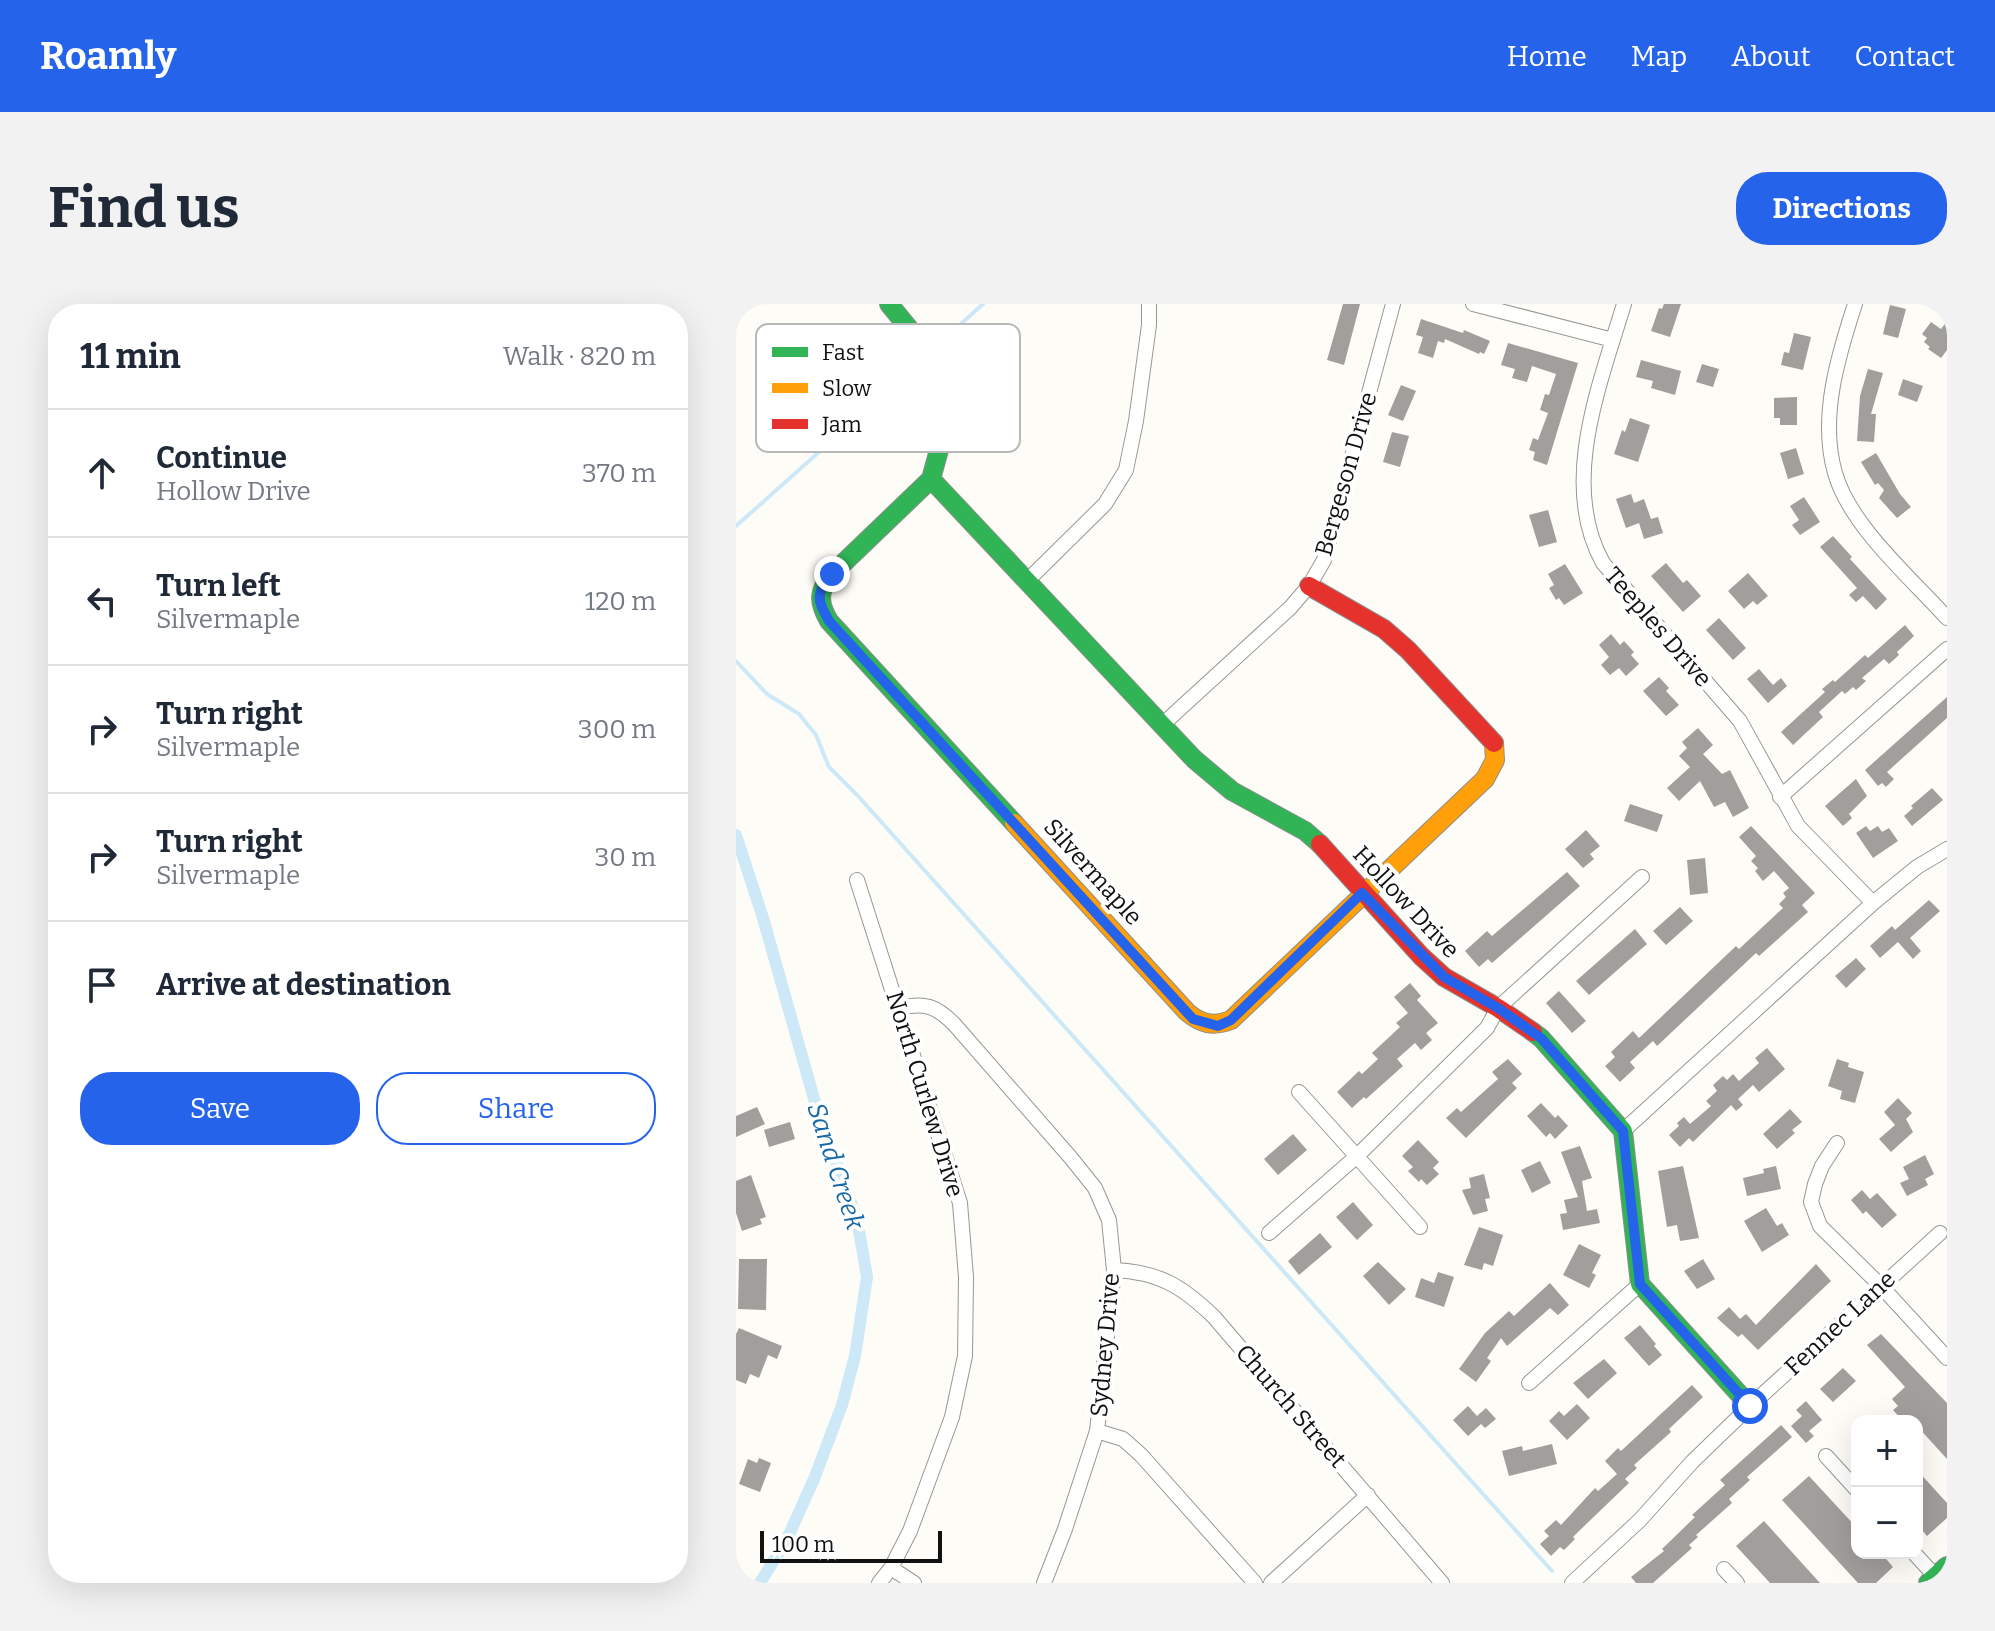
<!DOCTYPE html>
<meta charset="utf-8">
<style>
body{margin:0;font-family:Bitter,serif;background:#f2f2f3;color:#1f2937}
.controls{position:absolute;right:24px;bottom:24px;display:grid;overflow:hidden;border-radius:16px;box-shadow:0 8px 32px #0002}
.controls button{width:72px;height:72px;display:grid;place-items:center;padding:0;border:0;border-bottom:2px solid #e0e1e3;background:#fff;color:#1f2937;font:40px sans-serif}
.scale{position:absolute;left:24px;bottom:20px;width:182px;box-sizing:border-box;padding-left:8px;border:4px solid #111;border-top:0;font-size:22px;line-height:28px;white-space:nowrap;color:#111;-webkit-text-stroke:6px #fff;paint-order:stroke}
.stop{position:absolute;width:24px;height:24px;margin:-18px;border:6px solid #2563eb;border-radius:50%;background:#fff}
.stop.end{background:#2563eb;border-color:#fff;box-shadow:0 2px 8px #0008}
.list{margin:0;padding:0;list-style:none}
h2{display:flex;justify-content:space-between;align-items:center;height:104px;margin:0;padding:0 32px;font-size:34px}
h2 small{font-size:26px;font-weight:400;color:#747a83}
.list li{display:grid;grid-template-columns:52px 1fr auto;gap:24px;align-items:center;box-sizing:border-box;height:128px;padding:0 32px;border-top:2px solid #e0e1e3}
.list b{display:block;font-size:30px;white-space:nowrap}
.list p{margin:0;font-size:26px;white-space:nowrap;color:#747a83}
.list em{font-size:26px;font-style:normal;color:#747a83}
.actions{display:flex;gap:16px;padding:24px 32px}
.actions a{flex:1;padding:18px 0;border:2px solid #2563eb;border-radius:32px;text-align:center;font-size:28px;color:#2563eb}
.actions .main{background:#2563eb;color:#fff}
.icon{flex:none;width:44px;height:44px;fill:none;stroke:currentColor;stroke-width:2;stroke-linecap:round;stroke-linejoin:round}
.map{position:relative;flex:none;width:1211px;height:1279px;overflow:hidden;border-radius:32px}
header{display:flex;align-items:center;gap:48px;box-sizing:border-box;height:112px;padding:0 40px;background:#2563eb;color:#fff}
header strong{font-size:38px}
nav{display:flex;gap:44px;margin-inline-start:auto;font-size:28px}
.intro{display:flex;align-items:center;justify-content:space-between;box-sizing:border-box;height:192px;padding:0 48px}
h1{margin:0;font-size:56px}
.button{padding:20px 36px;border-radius:32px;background:#2563eb;color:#fff;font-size:28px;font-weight:700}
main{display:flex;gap:48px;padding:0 48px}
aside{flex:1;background:#fff;border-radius:32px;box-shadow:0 8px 32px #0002}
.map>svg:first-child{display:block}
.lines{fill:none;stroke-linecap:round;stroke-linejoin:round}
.stream{stroke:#cde8f7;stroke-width:4}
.canal{stroke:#cde8f7;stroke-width:12}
.building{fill:#a19f9c}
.street-casing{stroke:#979795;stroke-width:16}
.fast-casing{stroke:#8e8d8b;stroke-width:20}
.slow-casing{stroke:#8e8d8b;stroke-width:20}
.jam-casing{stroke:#8e8d8b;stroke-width:20}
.street{stroke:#fffffe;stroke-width:14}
.fast{stroke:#30b455;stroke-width:18}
.slow{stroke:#ff9f0a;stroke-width:18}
.jam{stroke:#e5322d;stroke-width:18}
.route{stroke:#2563eb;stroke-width:10}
.labels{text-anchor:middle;stroke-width:8;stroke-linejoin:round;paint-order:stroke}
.street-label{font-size:24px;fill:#111;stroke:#fff}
.water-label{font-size:26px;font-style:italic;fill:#1768a6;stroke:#fff}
.key{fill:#fff;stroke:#b8b8b8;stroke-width:2}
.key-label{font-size:22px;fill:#111}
</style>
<header>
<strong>Roamly</strong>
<nav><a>Home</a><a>Map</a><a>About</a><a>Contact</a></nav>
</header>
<div class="intro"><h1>Find us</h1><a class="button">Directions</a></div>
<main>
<aside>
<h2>11 min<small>Walk · 820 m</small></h2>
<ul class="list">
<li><svg class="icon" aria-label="ahead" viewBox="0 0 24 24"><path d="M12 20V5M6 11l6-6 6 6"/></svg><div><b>Continue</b><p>Hollow Drive</p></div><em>370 m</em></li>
<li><svg class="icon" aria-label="left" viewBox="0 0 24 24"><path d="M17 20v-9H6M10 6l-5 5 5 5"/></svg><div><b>Turn left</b><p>Silvermaple</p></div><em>120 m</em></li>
<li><svg class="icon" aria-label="right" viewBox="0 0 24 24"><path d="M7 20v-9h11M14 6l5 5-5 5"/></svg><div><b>Turn right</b><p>Silvermaple</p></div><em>300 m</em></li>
<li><svg class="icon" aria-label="right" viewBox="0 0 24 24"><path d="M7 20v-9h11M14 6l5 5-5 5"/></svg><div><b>Turn right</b><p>Silvermaple</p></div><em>30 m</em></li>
<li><svg class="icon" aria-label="arrive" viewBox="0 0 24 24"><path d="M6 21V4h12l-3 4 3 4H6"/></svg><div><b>Arrive at destination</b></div></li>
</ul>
<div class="actions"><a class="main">Save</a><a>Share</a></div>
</aside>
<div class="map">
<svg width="1211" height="1279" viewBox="0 0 1211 1279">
<rect width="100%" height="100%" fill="#fdfcf7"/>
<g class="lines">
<path class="stream" d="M 207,36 L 247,0
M 0,222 L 174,67
M 0,357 L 31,390 L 63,410 L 80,431 L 93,463 L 122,492 L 816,1267"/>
<path class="canal" d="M 0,531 L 27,614 L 82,809 L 121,915 L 131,973 L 119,1052 L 106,1101 L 78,1175 L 51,1235 L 24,1279"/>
</g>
<path class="building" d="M 607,0 L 624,0 L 608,61 L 591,56 Z
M 928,0 L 945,0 L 934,33 L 915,27 L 923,4 L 926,5 Z
M 1154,1 L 1170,5 L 1162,34 L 1147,30 Z
M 685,15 L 727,29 L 728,26 L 754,37 L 748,50 L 744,48 L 743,50 L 709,35 L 708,39 L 702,37 L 697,54 L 682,49 L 687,33 L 680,31 Z
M 1211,17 L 1211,46 L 1205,54 L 1192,45 L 1194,43 L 1188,38 L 1191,34 L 1186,30 L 1195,18 L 1205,25 Z
M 1058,29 L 1075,33 L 1067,66 L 1045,61 L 1048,48 L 1053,49 Z
M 772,39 L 842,59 L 811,161 L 797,156 L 799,148 L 793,146 L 797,134 L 802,136 L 812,109 L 804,106 L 809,90 L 813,91 L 820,70 L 796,62 L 791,78 L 776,74 L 779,65 L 765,61 Z
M 905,56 L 945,67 L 939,91 L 915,84 L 917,77 L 900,73 Z
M 966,60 L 983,65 L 977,83 L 960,78 Z
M 1132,65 L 1147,69 L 1135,110 L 1140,110 L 1138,138 L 1121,137 L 1124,92 Z
M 1167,75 L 1187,82 L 1181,98 L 1162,91 Z
M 665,81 L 680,87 L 667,117 L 652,111 Z
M 1061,93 L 1061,121 L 1044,121 L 1044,114 L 1038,114 L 1038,94 Z
M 894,114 L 914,121 L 902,158 L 878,150 L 886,126 L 889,128 Z
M 656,128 L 673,132 L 664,163 L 647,158 Z
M 1060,144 L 1068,170 L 1052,175 L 1044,149 Z
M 1140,149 L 1164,190 L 1175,203 L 1161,214 L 1143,194 L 1148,186 L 1142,179 L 1139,181 L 1125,158 Z
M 895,190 L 898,199 L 908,195 L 915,215 L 922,213 L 927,229 L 908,235 L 903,219 L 890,224 L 880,195 Z
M 1068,193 L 1084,218 L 1064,231 L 1056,221 L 1063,216 L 1054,202 Z
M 812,206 L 821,238 L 803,243 L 793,211 Z
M 1097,232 L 1116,253 L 1114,255 L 1151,295 L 1140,306 L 1127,292 L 1120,298 L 1113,291 L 1121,284 L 1084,243 Z
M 930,259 L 947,279 L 951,276 L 965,292 L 947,308 L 915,272 Z
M 829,260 L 847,289 L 828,301 L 823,294 L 820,296 L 813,284 L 818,281 L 812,270 Z
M 1012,269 L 1032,292 L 1021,301 L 1017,297 L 1008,305 L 992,287 Z
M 983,314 L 1010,344 L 997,356 L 970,326 Z
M 1169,321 L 1178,332 L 1161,348 L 1163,351 L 1153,360 L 1148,355 L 1126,374 L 1130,377 L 1120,386 L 1117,383 L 1109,390 L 1106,387 L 1083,408 L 1087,413 L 1057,441 L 1045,428 L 1089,388 L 1086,385 L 1097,376 L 1099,378 L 1129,351 L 1132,354 Z
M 875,330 L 884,341 L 888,337 L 898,348 L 895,351 L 903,360 L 890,372 L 883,364 L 874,371 L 865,361 L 873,353 L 863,341 Z
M 1023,365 L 1037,381 L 1045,374 L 1051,382 L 1032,399 L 1011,375 Z
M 923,373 L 933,384 L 930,387 L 943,401 L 930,412 L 907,387 Z
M 1211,393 L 1211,414 L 1151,468 L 1158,475 L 1150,483 L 1146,479 L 1142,482 L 1129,466 Z
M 962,424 L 977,441 L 967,450 L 986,470 L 994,466 L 1013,504 L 997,513 L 989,498 L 978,503 L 964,477 L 943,497 L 931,484 L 954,463 L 943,452 L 951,444 L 946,438 Z
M 1120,475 L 1131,492 L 1113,510 L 1116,514 L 1107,522 L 1089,502 Z
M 1196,484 L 1207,496 L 1176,522 L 1168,512 L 1177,504 L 1175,502 Z
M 894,500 L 927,511 L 921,528 L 888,517 Z
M 1015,522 L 1079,589 L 1066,601 L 1072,608 L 1023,652 L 1020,649 L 921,742 L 917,737 L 894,758 L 899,764 L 884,778 L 869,762 L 879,753 L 875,748 L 897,727 L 903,734 L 1000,642 L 1003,645 L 1047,604 L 1043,600 L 1050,593 L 1047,589 L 1053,584 L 1038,567 L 1027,577 L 1019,567 L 1022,564 L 1015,557 L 1020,552 L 1003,533 Z
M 1130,522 L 1134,527 L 1142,522 L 1146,528 L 1153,524 L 1162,537 L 1137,554 L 1120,529 Z
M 850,526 L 864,542 L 854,550 L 858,555 L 847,564 L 829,545 Z
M 969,554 L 972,589 L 954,591 L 951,556 Z
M 831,568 L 844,582 L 756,659 L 752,655 L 743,663 L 729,647 L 751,627 L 756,632 Z
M 1193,596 L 1204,607 L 1174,634 L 1185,647 L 1177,655 L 1162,638 L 1144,654 L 1134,642 L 1156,622 L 1159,626 Z
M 944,603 L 957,617 L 930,641 L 917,627 Z
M 899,625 L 911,640 L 853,691 L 840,677 Z
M 1120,654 L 1130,665 L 1110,684 L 1099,672 Z
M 674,679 L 685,692 L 681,696 L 702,719 L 690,729 L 696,736 L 685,746 L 679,739 L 661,755 L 667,762 L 630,795 L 628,793 L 616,804 L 601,788 L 623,767 L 626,770 L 642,755 L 636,749 L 664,723 L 660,719 L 672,709 L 658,693 Z
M 823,687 L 850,717 L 836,729 L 810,699 Z
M 1031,744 L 1049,765 L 1023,788 L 1017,781 L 1002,795 L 1007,801 L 1000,807 L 995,801 L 957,838 L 953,834 L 944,843 L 933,831 L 943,822 L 941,819 L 948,813 L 954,820 L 975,802 L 970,797 L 981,787 L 977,781 L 987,772 L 991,776 L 997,770 L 1003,777 L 1023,759 L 1019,754 Z
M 772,755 L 786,770 L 776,779 L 781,784 L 730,834 L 710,814 L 721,804 L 725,808 L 762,775 L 756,768 Z
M 1101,755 L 1113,759 L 1112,763 L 1128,768 L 1119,799 L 1104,795 L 1106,787 L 1092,782 Z
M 1162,794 L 1176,809 L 1170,815 L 1177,828 L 1155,848 L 1143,835 L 1159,821 L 1148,808 Z
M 805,799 L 819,814 L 822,811 L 832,822 L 819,835 L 814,829 L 810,833 L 791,812 Z
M 21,803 L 29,820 L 0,833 L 0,812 Z
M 1054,805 L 1066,818 L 1056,826 L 1059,829 L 1041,845 L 1027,830 Z
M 54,818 L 59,835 L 33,843 L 28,826 Z
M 557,830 L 571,846 L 542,871 L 528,855 Z
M 682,836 L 703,858 L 697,864 L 703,870 L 691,881 L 685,875 L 683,878 L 672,867 L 677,863 L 666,852 Z
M 844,842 L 856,874 L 846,877 L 851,907 L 861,905 L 864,919 L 827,926 L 824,910 L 831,909 L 828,896 L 842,893 L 825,848 Z
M 1189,851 L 1198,870 L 1189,875 L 1192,881 L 1171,892 L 1164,879 L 1173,875 L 1167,863 Z
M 804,857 L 815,879 L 796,889 L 785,866 Z
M 947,862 L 963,934 L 944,937 L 941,921 L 931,923 L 922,867 Z
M 1040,862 L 1045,885 L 1011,892 L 1007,874 L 1028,869 L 1027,865 Z
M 748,870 L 754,894 L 749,895 L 752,907 L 737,911 L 726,886 L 735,884 L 733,874 Z
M 15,871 L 30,913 L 24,915 L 26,920 L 6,927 L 0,909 L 0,877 Z
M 1126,886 L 1134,895 L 1141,889 L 1161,911 L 1146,924 L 1130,907 L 1127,910 L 1115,896 Z
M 617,898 L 637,921 L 621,936 L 600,913 Z
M 1030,904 L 1041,922 L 1046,919 L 1053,931 L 1026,948 L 1008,917 Z
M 743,923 L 767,931 L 757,962 L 748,959 L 746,966 L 728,961 Z
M 584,929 L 596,943 L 563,971 L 552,957 Z
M 843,940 L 865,951 L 856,969 L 860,971 L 853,984 L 827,971 Z
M 3,955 L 31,955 L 30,1006 L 2,1005 Z
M 967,955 L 979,975 L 961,985 L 948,967 Z
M 642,958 L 670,985 L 653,1001 L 627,972 Z
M 1080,960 L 1095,977 L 1022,1046 L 1006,1030 L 1002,1033 L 981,1014 L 993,1003 L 1004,1015 L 1010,1010 L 1020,1021 Z
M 702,968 L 718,973 L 708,1003 L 679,993 L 685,974 L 698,979 Z
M 814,979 L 833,1001 L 822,1011 L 814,1004 L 771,1042 L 765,1034 L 751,1054 L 755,1057 L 740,1078 L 723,1065 L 749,1029 L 773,1007 L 778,1012 Z
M 904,1021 L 920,1040 L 918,1042 L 926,1051 L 913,1062 L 888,1034 Z
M 3,1024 L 46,1042 L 41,1055 L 32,1051 L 23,1074 L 14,1070 L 10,1080 L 0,1076 L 0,1030 Z
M 1145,1030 L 1211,1099 L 1211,1155 L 1181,1122 L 1181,1117 L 1167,1117 L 1157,1106 L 1162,1102 L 1156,1095 L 1169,1083 L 1131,1041 Z
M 868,1055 L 881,1069 L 852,1095 L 837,1079 Z
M 1107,1064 L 1120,1077 L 1097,1098 L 1084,1085 Z
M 956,1081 L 967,1093 L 933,1125 L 935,1128 L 898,1161 L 901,1164 L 889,1175 L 893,1179 L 842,1228 L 837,1233 L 839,1235 L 828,1246 L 824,1243 L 815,1252 L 804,1240 L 813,1232 L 808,1227 L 820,1216 L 825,1221 L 859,1184 L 862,1187 L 881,1170 L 869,1157 L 882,1144 L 885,1147 Z
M 1070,1097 L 1086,1116 L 1073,1127 L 1078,1132 L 1070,1139 L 1055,1122 L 1066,1112 L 1060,1106 Z
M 841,1100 L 854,1114 L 831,1136 L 813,1117 L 823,1107 L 828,1112 Z
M 732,1102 L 741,1112 L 750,1104 L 760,1115 L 749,1124 L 745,1120 L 732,1132 L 717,1116 Z
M 1045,1121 L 1056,1133 L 1011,1173 L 1014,1176 L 993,1195 L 996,1199 L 960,1231 L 962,1233 L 953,1241 L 956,1244 L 917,1279 L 900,1279 L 895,1273 L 928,1247 L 926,1245 L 959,1213 L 956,1211 L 989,1181 L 984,1176 Z
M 816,1140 L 821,1160 L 773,1172 L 766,1147 L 786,1142 L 787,1147 Z
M 23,1154 L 35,1159 L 24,1188 L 3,1180 L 12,1155 L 21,1159 Z
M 1181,1166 L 1211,1199 L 1211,1214 L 1191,1232 L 1181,1220 Z
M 1073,1172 L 1121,1224 L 1121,1249 L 1145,1249 L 1157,1263 L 1140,1279 L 1122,1279 L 1046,1196 Z
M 1028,1217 L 1055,1247 L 1084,1279 L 1034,1279 L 1024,1268 L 1000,1242 Z"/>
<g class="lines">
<defs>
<path id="street" d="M 737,0 L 877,36
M 888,0 C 864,80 823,180 867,259 L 1004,417 L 1062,522 L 1137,599
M 1119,0 C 1102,52 1083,114 1099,169 C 1114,222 1175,274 1211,314
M 291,277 L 369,200 L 390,166 L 400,117 L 413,21 L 413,0
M 426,421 L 554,304 L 573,282 L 588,256 L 657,0
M 1044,493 L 1211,345
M 121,576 L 224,899 L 230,973 L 229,1052 L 216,1113 L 174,1227 L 155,1264 L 143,1279
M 163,704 C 189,698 200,702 218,720 L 335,854 L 359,884 L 373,916 L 378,966 L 361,1127 L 329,1225 L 308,1279
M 563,788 L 684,923
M 887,827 L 1137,599 L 1181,563 L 1211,545
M 1101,839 L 1086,862 L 1079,880 L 1075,898 L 1084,922 L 1144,981 L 1211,1054
M 533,929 L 621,852 L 751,724 L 762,704 L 906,573
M 378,966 C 423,968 446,982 478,1013 L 706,1279
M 793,1079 L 904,980
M 361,1127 L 387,1135 L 405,1151 L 519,1279
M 1090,1152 L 1121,1186
M 1178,1249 L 1199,1272
M 155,1264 L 178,1279
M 988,1265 L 1001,1279
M 535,1279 L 632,1191
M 836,1279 L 904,1216 L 956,1158 L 1014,1102 L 1204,929"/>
<path id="fast" d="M 153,0 L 193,49 L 201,68 L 209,93 L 203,146 L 195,175 L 96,270 C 82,287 82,298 93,317 L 278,519
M 195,175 L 458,455 L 496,487 L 569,527 L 584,540
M 797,728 L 805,734 L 887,827 L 904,980 L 1014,1102
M 1192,1279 L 1211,1262"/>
<path id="slow" d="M 278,519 L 451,708 C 465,720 477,723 495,716 L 749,475 L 759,456 L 758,439"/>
<path id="jam" d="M 573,282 L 648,325 L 672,346 L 758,439
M 584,540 L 685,652 L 708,673 L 762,704 L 797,728"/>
</defs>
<use href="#street" class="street-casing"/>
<use href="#fast" class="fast-casing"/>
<use href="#slow" class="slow-casing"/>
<use href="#jam" class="jam-casing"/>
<use href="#street" class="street"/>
<use href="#fast" class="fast"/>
<use href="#slow" class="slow"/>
<use href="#jam" class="jam"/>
</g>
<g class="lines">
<path class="route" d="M 96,270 C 79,289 81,296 93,317 L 457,715 L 482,722 L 495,716 L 626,589 L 708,673 L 762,704 L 805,734 L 887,827 L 904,980 L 1014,1102"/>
</g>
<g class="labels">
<g class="street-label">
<text transform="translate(610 170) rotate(-74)" y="8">Bergeson Drive</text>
<text transform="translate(922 323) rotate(49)" y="8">Teeples Drive</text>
<text transform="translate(357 568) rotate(48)" y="8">Silvermaple</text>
<text transform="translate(670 598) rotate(47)" y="8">Hollow Drive</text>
<text transform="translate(189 790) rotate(73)" y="8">North Curlew Drive</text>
<text transform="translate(1104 1019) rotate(-43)" y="8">Fennec Lane</text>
<text transform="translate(369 1041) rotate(-85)" y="8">Sydney Drive</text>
<text transform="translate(555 1102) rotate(49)" y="8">Church Street</text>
</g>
<g class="water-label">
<text transform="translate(100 862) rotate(72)" y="9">Sand Creek</text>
</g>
</g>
<rect x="20" y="20" width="264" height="128" rx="12" class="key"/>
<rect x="36" y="43" width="36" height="10" fill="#30b455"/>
<rect x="36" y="79" width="36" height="10" fill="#ff9f0a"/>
<rect x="36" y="115" width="36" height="10" fill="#e5322d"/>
<g class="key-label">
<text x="86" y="56">Fast</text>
<text x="86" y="92">Slow</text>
<text x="86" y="128">Jam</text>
</g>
</svg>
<div class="controls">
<button>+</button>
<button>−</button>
</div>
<div class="scale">100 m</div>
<div class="stop" style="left:1014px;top:1102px"></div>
<div class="stop end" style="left:96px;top:270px"></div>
</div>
</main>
